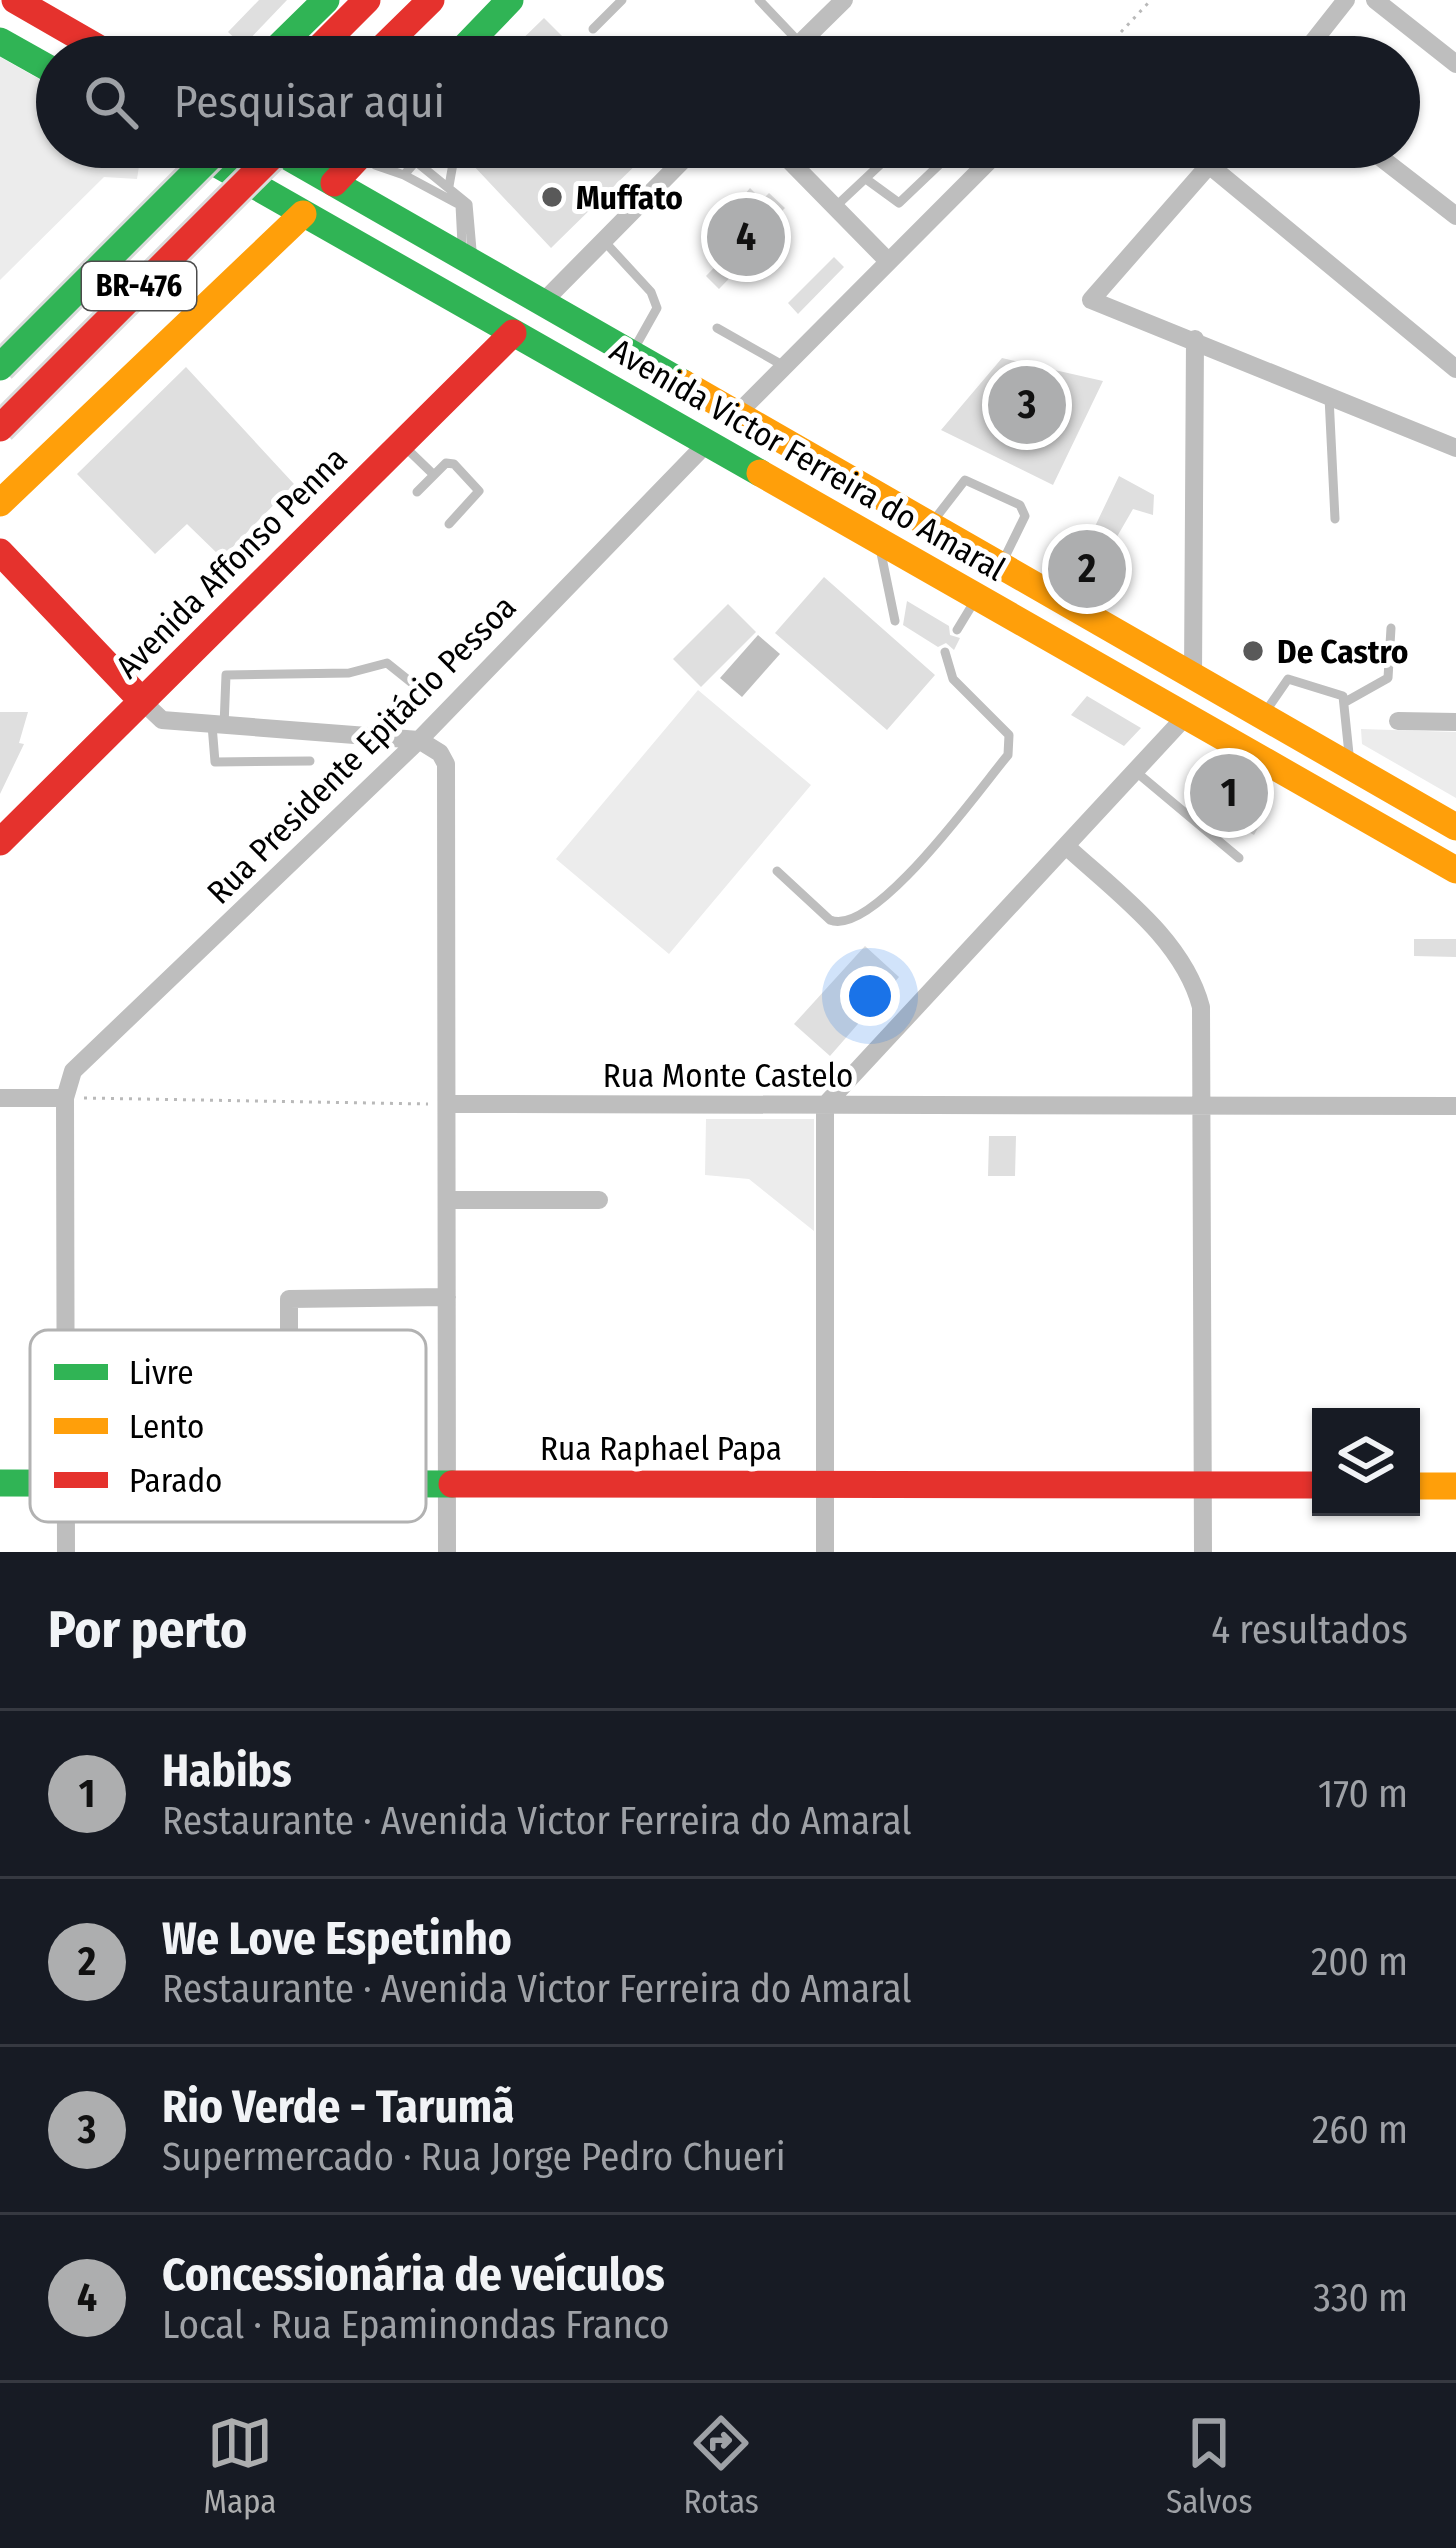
<!DOCTYPE html>
<html lang="pt">
<meta charset="utf-8">
<style>
body{margin:0;font-family:"Fira Sans Condensed",sans-serif;background:#20242c;color:#f1f3f6}
.controls{position:absolute;right:36px;bottom:36px;display:grid;overflow:hidden;border-radius:0px;box-shadow:0 3px 9px #0004}
.controls button{width:108px;height:108px;display:grid;place-items:center;padding:0;border:0;border-bottom:3px solid #363941;background:#171b24;color:#f1f3f6;font:60px sans-serif}
.you{position:absolute;left:870px;top:996px;width:42px;height:42px;margin:-30px;border:9px solid #fff;border-radius:50%;background:#1a73e8;box-shadow:0 0 0 18px #1a73e833}
.badge{display:grid;place-items:center;width:78px;height:78px;border-radius:50%;background:#adaeaf;color:#111;font-size:39px;font-weight:700}
.pin{position:absolute;translate:-50% -50%;border:6px solid #fff;box-shadow:0 3px 12px #0006}
.list{margin:0;padding:0;list-style:none}
h2{display:flex;justify-content:space-between;align-items:center;height:156px;margin:0;padding:0 48px;font-size:51px}
h2 small{font-size:39px;font-weight:400;color:#9ea1a6}
.list li{display:grid;grid-template-columns:78px 1fr auto;gap:36px;align-items:center;box-sizing:border-box;height:168px;padding:0 48px;border-top:3px solid #363941}
.list b{display:block;font-size:45px;white-space:nowrap}
.list p{margin:0;font-size:39px;white-space:nowrap;color:#9ea1a6}
.list em{font-size:39px;font-style:normal;color:#9ea1a6}
.icon{flex:none;width:66px;height:66px;fill:none;stroke:currentColor;stroke-width:2;stroke-linecap:round;stroke-linejoin:round}
.map{position:relative;flex:none;width:1456px;height:1552px;overflow:hidden}
.search{position:absolute;background:#171b24;box-shadow:0 3px 9px #0004;left:36px;right:36px;top:36px;height:132px;display:flex;align-items:center;gap:30px;box-sizing:border-box;padding:0 42px;border-radius:66px;color:#9ea1a6;font-size:45px}
.sheet{height:828px;background:#171b24}
nav{display:flex;justify-content:space-around;align-items:center;box-sizing:border-box;height:168px;border-top:3px solid #363941;background:#171b24;font-size:33px;color:#9ea1a6}
nav a{display:grid;justify-items:center;gap:6px}
nav .on{color:#adaeaf}
.map>svg:first-child{display:block}
.green{fill:#ececec}
.water{fill:#bfbfbf}
.building{fill:#dfdfdf}
.lines{fill:none;stroke-linecap:round;stroke-linejoin:round}
.path{stroke:#b9b9b9;stroke-width:3;stroke-dasharray:3 6;stroke-linecap:butt}
.lane{stroke:#bebebe;stroke-width:9}
.street{stroke:#bebebe;stroke-width:18}
.fast{stroke:#30b455;stroke-width:27}
.slow{stroke:#ff9f0a;stroke-width:27}
.jam{stroke:#e5322d;stroke-width:27}
.fast-bridge-casing{stroke:#dbdbdb;stroke-width:33;stroke-linecap:butt}
.jam-bridge-casing{stroke:#dbdbdb;stroke-width:33;stroke-linecap:butt}
.fast-bridge{stroke:#30b455;stroke-width:27}
.jam-bridge{stroke:#e5322d;stroke-width:27}
.poi-dot{fill:#595959;stroke:#fff;stroke-width:4.5}
.labels{text-anchor:middle;stroke-width:10;stroke-linejoin:round;paint-order:stroke}
.shield{fill:#fff;stroke:#4c4c4c;stroke-width:3}
.shield-label{font-size:30px;font-weight:bold;fill:#000}
.poi-label{font-size:33px;font-weight:bold;fill:#000;stroke:#fff;text-anchor:start}
.street-label{font-size:33px;fill:#000;stroke:#fff}
.key{fill:#fff;stroke:#b2b2b2;stroke-width:3}
.key-label{font-size:33px;fill:#000}
</style>
<div class="map">
<svg width="1456" height="1552" viewBox="0 0 1456 1552">
<rect width="100%" height="100%" fill="#fff"/>
<path class="green" d="M 0,57 L 57,89 L 57,147 L 142,147 L 137,179 L 104,177 L 0,280 Z
M 698,690 L 811,785 L 669,954 L 556,859 Z
M 1361,729 L 1456,732 L 1456,798 L 1362,744 Z
M 706,1119 L 814,1119 L 814,1231 L 749,1179 L 705,1175 Z"/>
<path class="water" d="M 758,635 L 780,654 L 742,697 L 720,678 Z"/>
<path class="building" d="M 259,0 L 287,0 L 243,46 L 228,32 Z
M 544,18 L 583,57 L 504,57 Z
M 456,147 L 654,147 L 551,248 Z
M 750,188 L 762,200 L 769,193 L 785,208 L 759,234 L 773,248 L 754,268 L 747,260 L 719,289 L 706,276 L 734,247 L 727,240 L 753,212 L 741,199 Z
M 834,257 L 844,267 L 798,314 L 788,303 Z
M 1002,358 L 1103,381 L 1053,485 L 941,430 Z
M 186,367 L 294,484 L 222,558 L 187,524 L 155,554 L 77,474 Z
M 1119,476 L 1154,495 L 1153,515 L 1133,509 L 1096,573 L 1078,562 Z
M 824,577 L 935,675 L 887,730 L 775,633 Z
M 907,601 L 949,626 L 950,635 L 960,638 L 954,650 L 946,643 L 938,647 L 903,625 Z
M 728,604 L 756,632 L 701,687 L 673,659 Z
M 1087,696 L 1141,728 L 1124,746 L 1071,715 Z
M 0,712 L 28,712 L 19,743 L 24,744 L 0,794 Z
M 1224,765 L 1265,789 L 1260,797 L 1271,804 L 1254,835 L 1198,802 L 1201,796 L 1194,791 L 1202,776 Z
M 1414,939 L 1456,939 L 1456,957 L 1414,956 Z
M 865,946 L 899,977 L 830,1056 L 794,1024 Z
M 989,1136 L 1016,1136 L 1015,1176 L 988,1176 Z"/>
<g class="lines">
<path class="path" d="M 1121,32 L 1151,0
M 84,1098 L 428,1104"/>
<path class="lane" d="M 759,0 L 800,43
M 593,29 L 622,0
M 398,147 L 468,204 L 472,250
M 428,147 L 404,175 L 460,205 L 462,244
M 443,147 L 454,158 L 449,186
M 372,155 L 375,165 L 404,175
M 866,179 L 899,203 L 941,163
M 835,207 L 899,147
M 604,241 L 651,292 L 657,308 L 634,349
M 717,328 L 784,366
M 1329,397 L 1335,519
M 405,447 L 434,475 L 417,492
M 434,475 L 446,463 L 454,464 L 479,491 L 449,524
M 934,520 L 965,480 L 1020,505 L 1025,516 L 1003,561
M 881,553 L 895,621
M 957,630 L 974,602
M 1347,701 L 1388,678 L 1391,628
M 1266,711 L 1288,679 L 1343,696 L 1349,754
M 212,725 L 215,762 L 310,761
M 224,726 L 226,675 L 349,673 L 387,663 L 412,683
M 1135,771 L 1239,858
M 777,871 L 830,920 C 874,938 980,788 1008,755 L 1009,735 L 953,679 L 945,652"/>
<path class="street" d="M 1375,0 L 1456,64
M 786,57 L 844,0
M 1096,57 L 1108,46
M 1301,57 L 1346,0
M 776,147 L 886,259
M 1225,147 L 1091,300 L 1456,448
M 1367,147 L 1456,216
M 1209,165 L 1456,369
M 542,303 L 696,147
M 737,414 L 1003,147
M 1193,676 L 1195,339
M 142,701 L 162,720 L 419,740 L 440,753 L 446,764 L 447,1552
M 1398,721 L 1456,722
M 1066,846 C 1116,892 1183,939 1201,1007 L 1203,1552
M 0,1098 L 65,1098
M 448,1104 L 1456,1106
M 447,1200 L 599,1200
M 289,1341 L 289,1299 L 447,1297
M 66,1552 L 65,1098 L 73,1071 L 419,740 L 707,443
M 825,1552 L 825,1105 L 1187,715"/>
<path class="fast" d="M 0,41 L 57,73
M 268,57 L 326,0
M 455,57 L 510,0
M 187,147 L 760,473
M 271,147 L 683,383
M 0,1483 L 452,1484"/>
<path class="slow" d="M 683,383 L 1456,827
M 760,473 L 1456,870
M 0,503 L 303,214
M 1411,1486 L 1456,1486"/>
<path class="jam" d="M 15,0 L 114,57
M 310,57 L 367,0
M 373,57 L 431,0
M 334,183 L 368,147
M 0,552 L 142,701
M 0,842 L 513,333
M 452,1484 L 1321,1485"/>
<defs>
<path id="fast-bridge" d="M 0,367 L 220,147"/>
<path id="jam-bridge" d="M 0,428 L 281,147"/>
</defs>
<use href="#fast-bridge" class="fast-bridge-casing"/>
<use href="#jam-bridge" class="jam-bridge-casing"/>
<use href="#fast-bridge" class="fast-bridge"/>
<use href="#jam-bridge" class="jam-bridge"/>
</g>
<g class="poi-dot">
<circle cx="552" cy="197" r="12"/>
<circle cx="1253" cy="651" r="12"/>
</g>
<g class="labels">
<rect class="shield" x="82" y="262" width="114" height="48" rx="9"/>
<g class="shield-label">
<text x="139" y="296">BR-476</text>
</g>
<g class="poi-label">
<text x="576" y="209">Muffato</text>
<text x="1277" y="663">De Castro</text>
</g>
<g class="street-label">
<text transform="translate(808 459) rotate(30)" y="12">Avenida Victor Ferreira do Amaral</text>
<text transform="translate(231 562) rotate(-45)" y="12">Avenida Affonso Penna</text>
<text transform="translate(361 749) rotate(-45)" y="12">Rua Presidente Epitácio Pessoa</text>
<text x="728" y="1087">Rua Monte Castelo</text>
<text x="661" y="1460">Rua Raphael Papa</text>
</g>
</g>
<rect x="30" y="1330" width="396" height="192" rx="18" class="key"/>
<rect x="54" y="1364" width="54" height="16" fill="#30b455"/>
<rect x="54" y="1418" width="54" height="16" fill="#ff9f0a"/>
<rect x="54" y="1472" width="54" height="16" fill="#e5322d"/>
<g class="key-label">
<text x="129" y="1384">Livre</text>
<text x="129" y="1438">Lento</text>
<text x="129" y="1492">Parado</text>
</g>
</svg>
<div class="controls">
<button><svg class="icon" aria-label="layers" viewBox="0 0 24 24"><path d="M12 4l9 5-9 5-9-5zM3 14l9 5 9-5"/></svg></button>
</div>
<div class="you"></div>
<div class="pin badge" style="left:1229px;top:793px">1</div>
<div class="pin badge" style="left:1087px;top:569px">2</div>
<div class="pin badge" style="left:1027px;top:405px">3</div>
<div class="pin badge" style="left:746px;top:237px">4</div>
<div class="search"><svg class="icon" aria-label="search" viewBox="0 0 24 24"><circle cx="10" cy="10" r="6"/><path d="M15 15l6 6"/></svg>Pesquisar aqui</div>
</div>
<section class="sheet">
<h2>Por perto<small>4 resultados</small></h2>
<ul class="list">
<li><span class="badge">1</span><div><b>Habibs</b><p>Restaurante · Avenida Victor Ferreira do Amaral</p></div><em>170 m</em></li>
<li><span class="badge">2</span><div><b>We Love Espetinho</b><p>Restaurante · Avenida Victor Ferreira do Amaral</p></div><em>200 m</em></li>
<li><span class="badge">3</span><div><b>Rio Verde - Tarumã</b><p>Supermercado · Rua Jorge Pedro Chueri</p></div><em>260 m</em></li>
<li><span class="badge">4</span><div><b>Concessionária de veículos</b><p>Local · Rua Epaminondas Franco</p></div><em>330 m</em></li>
</ul>
</section>
<nav>
<a class="on"><svg class="icon" aria-label="map" viewBox="0 0 24 24"><path d="M3 6l6-2 6 2 6-2v14l-6 2-6-2-6 2zM9 4v14M15 6v14"/></svg>Mapa</a>
<a><svg class="icon" aria-label="directions" viewBox="0 0 24 24"><path d="M12 3l9 9-9 9-9-9zM9 14v-3h6M13 9l2 2-2 2"/></svg>Rotas</a>
<a><svg class="icon" aria-label="saved" viewBox="0 0 24 24"><path d="M7 4h10v16l-5-4-5 4z"/></svg>Salvos</a>
</nav>
